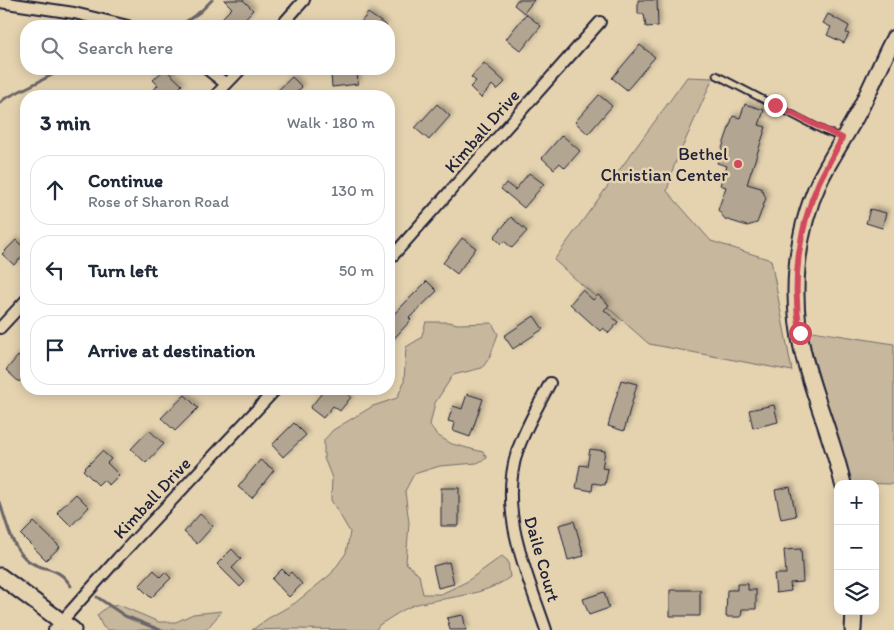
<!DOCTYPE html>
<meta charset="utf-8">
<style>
body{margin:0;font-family:Itim,sans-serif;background:#f2f2f3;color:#1f2937}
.controls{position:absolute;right:15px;bottom:15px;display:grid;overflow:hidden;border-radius:10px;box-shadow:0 2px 12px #0003}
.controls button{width:45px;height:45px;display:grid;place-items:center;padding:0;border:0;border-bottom:1px solid #e0e1e3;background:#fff;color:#1f2937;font:25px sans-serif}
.stop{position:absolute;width:15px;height:15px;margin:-11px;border:4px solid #d1495b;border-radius:50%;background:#fff}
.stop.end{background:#d1495b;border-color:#fff;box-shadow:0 1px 5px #0008}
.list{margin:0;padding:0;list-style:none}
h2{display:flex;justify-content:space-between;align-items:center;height:65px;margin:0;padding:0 20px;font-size:21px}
h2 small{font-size:16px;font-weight:400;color:#747a83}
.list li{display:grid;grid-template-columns:32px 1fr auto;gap:15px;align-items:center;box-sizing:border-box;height:70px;margin:0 10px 10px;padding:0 10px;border:1px solid #e0e1e3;border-radius:20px}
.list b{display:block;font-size:19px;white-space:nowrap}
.list p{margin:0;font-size:16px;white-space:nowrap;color:#747a83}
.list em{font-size:16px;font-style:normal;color:#747a83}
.icon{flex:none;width:28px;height:28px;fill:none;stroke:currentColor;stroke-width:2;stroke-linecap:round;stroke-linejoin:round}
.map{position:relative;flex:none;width:894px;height:630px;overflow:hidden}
.search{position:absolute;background:#fff;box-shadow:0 2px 12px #0003;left:20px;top:20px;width:375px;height:55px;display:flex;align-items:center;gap:12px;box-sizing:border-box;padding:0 18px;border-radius:20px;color:#747a83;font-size:19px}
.panel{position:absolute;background:#fff;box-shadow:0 2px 12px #0003;left:20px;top:90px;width:375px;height:305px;border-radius:20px}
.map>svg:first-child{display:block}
.green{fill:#c6b79d;stroke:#746c6c}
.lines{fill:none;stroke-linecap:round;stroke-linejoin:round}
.stream{stroke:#6b6567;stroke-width:3}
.building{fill:#b2a591;stroke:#22223b;filter:url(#shadow)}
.lane-casing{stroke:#22223b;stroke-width:9}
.street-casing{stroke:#22223b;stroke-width:14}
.secondary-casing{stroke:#22223b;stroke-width:19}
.lane{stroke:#e5d3b0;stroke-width:5}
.street{stroke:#e5d3b0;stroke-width:10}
.secondary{stroke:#e5d3b0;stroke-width:15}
.route{stroke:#d1495b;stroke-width:6}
.poi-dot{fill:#d1495b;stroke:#e5d3b0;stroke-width:2}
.labels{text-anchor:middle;stroke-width:5;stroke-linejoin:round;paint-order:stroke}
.street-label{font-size:18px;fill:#22223b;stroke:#e5d3b0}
.poi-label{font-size:18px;fill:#22223b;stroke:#e5d3b0;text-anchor:end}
</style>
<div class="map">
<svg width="894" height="630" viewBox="0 0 894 630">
<defs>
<filter id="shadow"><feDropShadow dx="3" dy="-3" stdDeviation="2.5" flood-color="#0004"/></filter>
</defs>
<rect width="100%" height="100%" fill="#e5d3b0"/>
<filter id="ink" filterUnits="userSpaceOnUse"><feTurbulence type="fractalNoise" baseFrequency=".02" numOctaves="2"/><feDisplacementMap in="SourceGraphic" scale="10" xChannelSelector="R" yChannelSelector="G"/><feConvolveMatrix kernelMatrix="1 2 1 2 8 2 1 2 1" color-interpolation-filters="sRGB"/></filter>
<g filter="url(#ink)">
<path class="green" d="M 687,77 L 713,78 L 674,166 L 667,191 L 711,241 L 771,260 L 792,371 L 649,344 L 554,260 Z
M 426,322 L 448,322 L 458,324 L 492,323 L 498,334 L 490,357 L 482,368 L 453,375 L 435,403 L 430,425 L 437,435 L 452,444 L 483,452 L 487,458 L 477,463 L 440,466 L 414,474 L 405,491 L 409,523 L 406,563 L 419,575 L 423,594 L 441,594 L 466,582 L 502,556 L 508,561 L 510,577 C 485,596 447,597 417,604 C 404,608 391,618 379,625 L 376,630 L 291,629 L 252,630 L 267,619 L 295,603 L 331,574 L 346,553 L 350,532 L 331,500 L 332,478 L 324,458 L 324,440 L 333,430 L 373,406 L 397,398 L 404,382 L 406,347 L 421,338 Z
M 806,330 L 894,344 L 894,484 L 849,483 Z
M 119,605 L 159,622 L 176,622 L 193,614 L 222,611 L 206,630 L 107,630 L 103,627 L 97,615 L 107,607 Z"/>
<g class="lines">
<path class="stream" d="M 180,26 L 201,11 L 212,0
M 0,103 L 4,99 L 64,69
M 0,503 C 6,521 11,546 26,559 C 42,573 56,563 71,586
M 97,597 L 125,616 L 160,630"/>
</g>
<path class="building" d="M 224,0 L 243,0 L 253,10 L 238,26 L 231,26 L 222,18 L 232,8 Z
M 517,0 L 534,0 L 524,13 L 514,5 Z
M 638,0 L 657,0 L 658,26 L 646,27 L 644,14 L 638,14 Z
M 368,13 L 387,26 L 358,26 Z
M 526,14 L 541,26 L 521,51 L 506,39 Z
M 828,14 L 849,26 L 846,33 L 849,34 L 844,43 L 827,35 L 831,27 L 823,23 Z
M 640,45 L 655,57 L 627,90 L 612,78 Z
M 484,63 L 505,82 L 497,90 L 492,85 L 481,98 L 470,87 L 476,81 L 471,77 Z
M 165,69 L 182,85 L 171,96 L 156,96 L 152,92 L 158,85 L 153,80 Z
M 357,71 L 358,84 L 332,87 L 331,74 Z
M 292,77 L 302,87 L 292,96 L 272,96 Z
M 599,95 L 612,106 L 588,134 L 575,122 Z
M 437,104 L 450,116 L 429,140 L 415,128 Z
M 745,104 L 764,110 L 759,125 L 766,127 L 747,184 L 761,188 L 766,198 L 757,223 L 747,226 L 725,219 L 718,210 L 726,187 L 720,185 L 727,166 L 717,163 L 733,116 L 740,118 Z
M 562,135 L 580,151 L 565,168 L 560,163 L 554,169 L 542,158 Z
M 529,173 L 544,184 L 524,208 L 501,189 L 506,183 L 515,190 Z
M 870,209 L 886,213 L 882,228 L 866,223 Z
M 511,217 L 527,231 L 512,248 L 504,241 L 501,244 L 494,237 Z
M 462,238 L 476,248 L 457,274 L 443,263 Z
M 16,240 L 26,250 L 26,252 L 14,265 L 2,254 Z
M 427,281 L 437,291 L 409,318 L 411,320 L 389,344 L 389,319 Z
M 582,290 L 593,300 L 598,295 L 609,305 L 604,310 L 618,322 L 609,333 L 603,328 L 600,331 L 570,304 Z
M 534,316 L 543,329 L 513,349 L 504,336 Z
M 18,356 L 26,363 L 26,374 L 19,382 L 6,370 Z
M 621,380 L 637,384 L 624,431 L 608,426 Z
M 325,389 L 340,389 L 351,397 L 340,411 L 333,406 L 323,418 L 310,408 Z
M 467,394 L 483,399 L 470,437 L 453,431 L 455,423 L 448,421 L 453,406 L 462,409 Z
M 185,395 L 198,408 L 175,431 L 161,418 Z
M 774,405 L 778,422 L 753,428 L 749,410 Z
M 294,423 L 306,435 L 283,457 L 272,445 Z
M 149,430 L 164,444 L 146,463 L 131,449 Z
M 590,449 L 605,451 L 602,468 L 608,469 L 605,485 L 593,483 L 592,491 L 576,488 L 580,465 L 587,466 Z
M 102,451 L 111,459 L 107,463 L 119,475 L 109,485 L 103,480 L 98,485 L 83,470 Z
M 260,460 L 274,470 L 252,498 L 238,487 Z
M 790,487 L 796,516 L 781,519 L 775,490 Z
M 441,488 L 459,488 L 459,526 L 441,526 Z
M 76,494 L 89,507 L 71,526 L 57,512 Z
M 200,514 L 213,526 L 197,544 L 184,532 Z
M 574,521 L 584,556 L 568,560 L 559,525 Z
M 34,522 L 60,547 L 46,560 L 21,535 Z
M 232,549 L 241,559 L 232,568 L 245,582 L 240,587 L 217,564 Z
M 801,549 L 803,582 L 790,583 L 791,591 L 776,593 L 774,574 L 786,574 L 784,550 Z
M 449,562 L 454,584 L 438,588 L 433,566 Z
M 282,569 L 288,575 L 291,572 L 302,584 L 289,597 L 272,579 Z
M 154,570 L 160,577 L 165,572 L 171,578 L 151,598 L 139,586 Z
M 737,584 L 748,584 L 748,590 L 756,590 L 756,609 L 742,609 L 741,617 L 726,617 L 727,590 L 737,590 Z
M 670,590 L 700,590 L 700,616 L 670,616 Z
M 604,592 L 609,608 L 589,615 L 583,599 Z
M 463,615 L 466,630 L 450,630 L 447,618 Z"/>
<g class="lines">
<defs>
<path id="lane" d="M 716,75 L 824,131 L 842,138"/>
<path id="street" d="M 0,2 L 74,13 L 128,26
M 281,26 L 304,0
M 207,69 L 226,84
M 215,96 L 241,69
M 389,260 L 600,22
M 0,328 L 26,300
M 54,630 L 118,558 L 276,389
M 546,630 C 527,573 498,513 517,452 C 525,428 538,406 550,383"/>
<path id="secondary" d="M 843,484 C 833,440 814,397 803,353 C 790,298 795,234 819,182 C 832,155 850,130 863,103 C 874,81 883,59 894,38
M 0,576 L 73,630
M 853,630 L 854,611"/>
</defs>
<use href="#lane" class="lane-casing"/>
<use href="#street" class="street-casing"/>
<use href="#secondary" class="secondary-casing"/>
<use href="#lane" class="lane"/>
<use href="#street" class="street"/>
<use href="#secondary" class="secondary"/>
</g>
</g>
<g class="lines" filter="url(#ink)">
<path class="route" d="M 775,105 L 842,138 C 835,153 826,167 819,182 C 798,229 792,283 800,333"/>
</g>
<circle class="poi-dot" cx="738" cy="164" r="5"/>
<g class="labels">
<g class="street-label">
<text transform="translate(482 131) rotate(-49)" y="6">Kimball Drive</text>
<text transform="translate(152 498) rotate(-47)" y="6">Kimball Drive</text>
<text transform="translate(542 559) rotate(74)" y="6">Daile Court</text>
</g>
<g class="poi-label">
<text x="728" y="160">Bethel<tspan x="728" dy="21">Christian Center</tspan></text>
</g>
</g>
</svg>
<div class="controls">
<button>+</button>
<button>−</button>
<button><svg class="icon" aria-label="layers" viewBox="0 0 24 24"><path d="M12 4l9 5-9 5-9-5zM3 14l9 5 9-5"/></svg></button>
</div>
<div class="stop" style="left:800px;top:333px"></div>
<div class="stop end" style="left:775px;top:105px"></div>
<div class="search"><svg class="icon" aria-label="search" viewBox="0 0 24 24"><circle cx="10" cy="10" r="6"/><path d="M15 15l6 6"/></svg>Search here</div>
<section class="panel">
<h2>3 min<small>Walk · 180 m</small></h2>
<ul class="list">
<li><svg class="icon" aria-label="ahead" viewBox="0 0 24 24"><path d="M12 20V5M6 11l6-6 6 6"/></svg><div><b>Continue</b><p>Rose of Sharon Road</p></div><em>130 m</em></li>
<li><svg class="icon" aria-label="left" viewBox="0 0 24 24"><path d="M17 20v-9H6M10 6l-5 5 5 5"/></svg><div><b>Turn left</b></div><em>50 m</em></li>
<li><svg class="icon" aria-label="arrive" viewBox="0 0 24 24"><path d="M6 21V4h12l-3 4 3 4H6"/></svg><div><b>Arrive at destination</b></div></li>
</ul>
</section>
</div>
